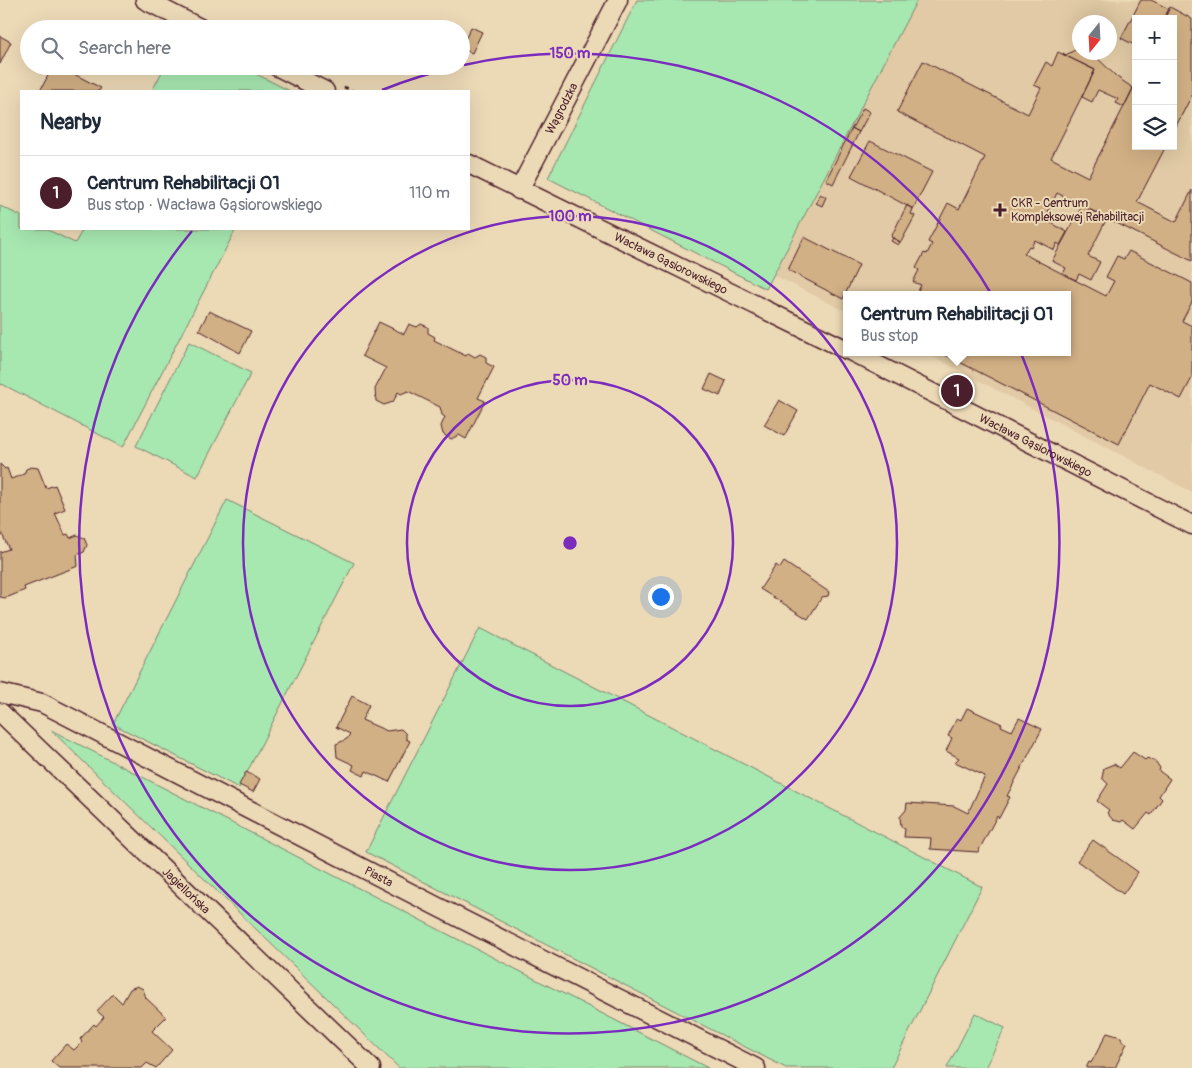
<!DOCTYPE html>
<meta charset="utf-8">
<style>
body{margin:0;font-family:Pangolin,sans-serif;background:#f6f6f7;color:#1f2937}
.controls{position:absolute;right:15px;top:15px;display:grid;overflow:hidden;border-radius:0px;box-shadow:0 5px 20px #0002}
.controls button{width:45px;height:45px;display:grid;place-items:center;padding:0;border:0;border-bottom:1px solid #e0e1e3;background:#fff;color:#1f2937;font:25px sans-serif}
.compass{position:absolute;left:1072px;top:15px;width:45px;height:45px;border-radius:50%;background:#fff;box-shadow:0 5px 20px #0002;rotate:198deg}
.you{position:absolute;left:660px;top:596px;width:18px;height:18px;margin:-12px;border:4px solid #fff;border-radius:50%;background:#1a73e8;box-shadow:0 0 0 8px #1a73e833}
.badge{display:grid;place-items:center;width:32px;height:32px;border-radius:50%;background:#4a1f2b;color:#fff;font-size:16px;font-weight:700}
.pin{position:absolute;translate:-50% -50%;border:2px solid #fff;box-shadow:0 1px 5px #0006}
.popup{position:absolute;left:843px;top:291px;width:228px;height:65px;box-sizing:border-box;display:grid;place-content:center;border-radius:0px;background:#fff;filter:drop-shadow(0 1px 4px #0005);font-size:16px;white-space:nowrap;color:#747a83}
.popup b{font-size:19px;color:#1f2937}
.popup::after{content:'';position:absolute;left:50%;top:100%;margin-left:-10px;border:10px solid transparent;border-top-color:#fff}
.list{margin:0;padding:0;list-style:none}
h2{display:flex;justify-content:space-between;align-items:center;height:65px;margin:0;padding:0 20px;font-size:21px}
h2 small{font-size:16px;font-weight:400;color:#747a83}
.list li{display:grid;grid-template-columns:32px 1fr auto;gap:15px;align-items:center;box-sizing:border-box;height:75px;padding:0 20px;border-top:1px solid #e0e1e3}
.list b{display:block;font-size:19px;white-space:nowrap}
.list p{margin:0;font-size:16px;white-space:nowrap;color:#747a83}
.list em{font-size:16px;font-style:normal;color:#747a83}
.icon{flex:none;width:28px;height:28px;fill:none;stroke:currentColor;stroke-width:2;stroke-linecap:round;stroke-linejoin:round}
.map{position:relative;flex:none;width:1192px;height:1068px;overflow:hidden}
.search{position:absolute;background:#fff;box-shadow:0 5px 20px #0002;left:20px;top:20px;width:450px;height:55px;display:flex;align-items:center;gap:12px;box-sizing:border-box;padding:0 18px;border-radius:28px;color:#747a83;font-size:19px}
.panel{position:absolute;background:#fff;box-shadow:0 5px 20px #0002;left:20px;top:90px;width:450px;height:140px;border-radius:0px}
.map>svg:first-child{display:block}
.built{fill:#e1caa5;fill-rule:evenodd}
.green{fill:#a7e8b1;stroke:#78846e}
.building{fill:#d2b085;stroke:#4a1f2b}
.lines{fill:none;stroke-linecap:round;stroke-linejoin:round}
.street-casing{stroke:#4a1f2b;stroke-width:21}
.path{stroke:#4a1f2b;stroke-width:3;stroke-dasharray:4 4;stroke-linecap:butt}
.street{stroke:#ecd9b6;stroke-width:18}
.ring{fill:none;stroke:#7b2cbf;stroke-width:2.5}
.poi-dot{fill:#4a1f2b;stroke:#ecd9b6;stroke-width:2}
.labels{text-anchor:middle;stroke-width:4;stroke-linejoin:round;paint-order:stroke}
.street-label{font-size:12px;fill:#4a1f2b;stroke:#ecd9b6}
.poi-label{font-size:12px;fill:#4a1f2b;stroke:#ecd9b6;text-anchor:start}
.centre{fill:#7b2cbf;stroke:#ecd9b6;stroke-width:2.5}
.ring-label{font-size:15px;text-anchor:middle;font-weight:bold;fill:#7b2cbf;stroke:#ecd9b6;stroke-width:4;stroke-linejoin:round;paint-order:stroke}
</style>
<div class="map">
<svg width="1192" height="1068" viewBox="0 0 1192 1068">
<rect width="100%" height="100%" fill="#ecd9b6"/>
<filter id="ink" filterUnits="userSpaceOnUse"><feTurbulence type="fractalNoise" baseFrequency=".02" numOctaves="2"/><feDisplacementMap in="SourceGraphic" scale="10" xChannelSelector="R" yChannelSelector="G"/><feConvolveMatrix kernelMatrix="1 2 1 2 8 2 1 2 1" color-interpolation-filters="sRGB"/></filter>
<g filter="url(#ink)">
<path class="built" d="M 917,0 L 1192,0 L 1192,492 L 924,352 L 1067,352 L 1067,295 L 847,295 L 847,312 L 774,275 ZM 1136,19 L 1173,19 L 1173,146 L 1136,146 ZM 1080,22 L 1110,22 L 1110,52 L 1080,52 Z"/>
<path class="green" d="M 637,0 L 917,0 L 766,289 L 548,178 Z
M 165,66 L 240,66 L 290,91 L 152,91 Z
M 0,206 L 21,216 L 21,229 L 46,229 L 75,243 L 83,229 L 236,229 L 123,447 L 2,384 L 0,386 Z
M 189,342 L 251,373 L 197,477 L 136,446 Z
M 227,500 L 354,563 L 239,788 L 113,724 Z
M 480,628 L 982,887 L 891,1068 L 786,1068 L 366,852 Z
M 51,730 L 708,1068 L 399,1068 Z
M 975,1013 L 1005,1028 L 985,1068 L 947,1068 Z"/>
<path class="building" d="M 1141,0 L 1151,0 L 1169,9 L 1164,19 L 1136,19 L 1136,46 L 1121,38 Z
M 1170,7 L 1192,19 L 1192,95 L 1173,132 L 1173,19 L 1164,19 Z
M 260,20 L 267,22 L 277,29 L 254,29 Z
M 471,27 L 482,32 L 472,53 L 461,48 Z
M 0,36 L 11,42 L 0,64 Z
M 1080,47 L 1080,52 L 1091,52 L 1117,77 L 1133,88 L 1124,107 L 1116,103 L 1118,99 L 1098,90 L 1092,102 L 1082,97 L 1095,70 L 1064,55 L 1063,53 L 1066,55 Z
M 1058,52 L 1095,70 L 1051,158 L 1088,177 L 1136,83 L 1136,146 L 1166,146 L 1137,202 L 1176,222 L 1192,190 L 1192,261 L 1057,193 L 1048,211 L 1050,212 L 1046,220 L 1067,232 L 1060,245 L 1057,243 L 1054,250 L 1035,240 L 1031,247 L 1029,246 L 1024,254 L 1106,296 L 1114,281 L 1106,277 L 1117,256 L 1124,259 L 1129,251 L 1192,283 L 1192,302 L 1182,321 L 1192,326 L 1192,378 L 1181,399 L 1150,383 L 1119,444 L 940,352 L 1067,352 L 1067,295 L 916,295 L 921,285 L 913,282 L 919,270 L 916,268 L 924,253 L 927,254 L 932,244 L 928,242 L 948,203 L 959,209 L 985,157 L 897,112 L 923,61 L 1028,114 L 1041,88 L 1034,85 L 1046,62 L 1052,66 Z
M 53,66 L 78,66 L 74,74 L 101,88 L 99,91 L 40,91 Z
M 863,108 L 870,112 L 859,132 L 852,128 Z
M 852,128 L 859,132 L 833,184 L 826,180 Z
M 870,141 L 932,172 L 913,209 L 851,176 Z
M 820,194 L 826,197 L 822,206 L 816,203 Z
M 907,205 L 913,209 L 911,214 L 915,216 L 901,242 L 891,237 Z
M 1082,206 L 1107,218 L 1088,256 L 1100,262 L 1091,280 L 1079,274 L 1076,280 L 1063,274 L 1066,268 L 1052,261 Z
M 804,237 L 859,265 L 843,299 L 788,270 Z
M 893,238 L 900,242 L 898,245 L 891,241 Z
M 209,311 L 251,331 L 240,353 L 199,330 Z
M 379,322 L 404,334 L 409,324 L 417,327 L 421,324 L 428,327 L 428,333 L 435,337 L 434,340 L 466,356 L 468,353 L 475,357 L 480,354 L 486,357 L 486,363 L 494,367 L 478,398 L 485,401 L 466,439 L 459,435 L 451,439 L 443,434 L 441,426 L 445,417 L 442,415 L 440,407 L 408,391 L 401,394 L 398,392 L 393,402 L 384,405 L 376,401 L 375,389 L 386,368 L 362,356 Z
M 711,374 L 726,381 L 720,396 L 704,389 Z
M 779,400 L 798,411 L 784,436 L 764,425 Z
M 0,464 L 5,469 L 7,468 L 11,479 L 24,474 L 26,469 L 31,467 L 38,468 L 46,488 L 55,485 L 65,509 L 55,513 L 65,535 L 68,534 L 70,538 L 77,535 L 84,538 L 87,545 L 84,552 L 77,555 L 78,566 L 24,587 L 25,590 L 6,598 L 0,597 L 0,552 L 9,549 L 0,530 Z
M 784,562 L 829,592 L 828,596 L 822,597 L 808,619 L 760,589 L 776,565 L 780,568 Z
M 352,696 L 369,705 L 362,720 L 387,731 L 401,729 L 406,734 L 406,739 L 410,741 L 389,782 L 366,771 L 364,776 L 352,770 L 354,765 L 337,757 L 336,744 L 347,739 L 350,734 L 336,727 Z
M 967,708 L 1002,724 L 1001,726 L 1012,731 L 1019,718 L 1042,729 L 1007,796 L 1010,797 L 999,818 L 997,816 L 978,852 L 930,849 L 931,838 L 904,837 L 905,829 L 901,827 L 900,817 L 906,810 L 907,803 L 954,806 L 968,813 L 985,776 L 955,762 L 959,758 L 946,751 L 952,738 L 948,736 L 957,718 L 961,720 Z
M 1133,752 L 1145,760 L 1147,758 L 1156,762 L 1160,768 L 1159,771 L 1170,779 L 1159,796 L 1162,799 L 1151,815 L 1148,813 L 1135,829 L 1123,820 L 1121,822 L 1113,820 L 1107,813 L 1109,810 L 1097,801 L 1108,784 L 1102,778 L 1104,768 L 1114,764 L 1120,768 Z
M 246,772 L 260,779 L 253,792 L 239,785 Z
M 1093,840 L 1138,872 L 1123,894 L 1077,861 Z
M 137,986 L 143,989 L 146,998 L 166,1017 L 152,1031 L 172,1050 L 156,1068 L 147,1063 L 142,1068 L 59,1068 L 51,1061 L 66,1044 L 74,1050 L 82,1042 L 80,1039 L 94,1024 L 96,1026 L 104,1017 L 97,1011 L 113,994 L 122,1003 L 130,989 Z
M 1107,1033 L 1121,1037 L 1122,1041 L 1127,1043 L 1115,1068 L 1086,1068 L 1089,1062 L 1091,1063 Z"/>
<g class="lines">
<defs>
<g id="street">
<path d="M 145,0 L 202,29"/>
<path d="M 276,66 L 325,91"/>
<path id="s1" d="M 469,164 L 847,350"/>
<path id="s2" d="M 519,190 L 618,0"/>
<path id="s3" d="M 852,352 L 1192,525"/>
<path id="s4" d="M 0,693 L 42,703 L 438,907 L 756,1068"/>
<path id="s5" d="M 0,712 L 371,1068"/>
</g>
</defs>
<use href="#street" class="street-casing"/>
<path class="path" d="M 220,25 L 228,29
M 344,87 L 353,91"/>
<use href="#street" class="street"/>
</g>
</g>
<g class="ring">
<circle cx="570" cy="543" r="163"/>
<circle cx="570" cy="543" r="327"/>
<path d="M382 90A490 490 0 0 1 456 67M464 65A490 490 0 1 1 192 231"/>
</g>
<path class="poi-dot" d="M997.5 202.5h5v5h5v5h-5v5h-5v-5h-5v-5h5z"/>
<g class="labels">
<g class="street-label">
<text dy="4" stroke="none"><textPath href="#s2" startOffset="92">Wągrodzka</textPath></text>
<text dy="4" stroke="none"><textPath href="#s1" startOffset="225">Wacława Gąsiorowskiego</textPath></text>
<text dy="4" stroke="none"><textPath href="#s3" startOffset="206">Wacława Gąsiorowskiego</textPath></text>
<text dy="4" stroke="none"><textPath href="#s4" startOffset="422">Piasta</textPath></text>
<text dy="4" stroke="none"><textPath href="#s5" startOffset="258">Jagiellońska</textPath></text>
</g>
<g class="poi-label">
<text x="1011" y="207">CKR - Centrum<tspan x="1011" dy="14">Kompleksowej Rehabilitacji</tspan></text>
</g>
</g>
<circle cx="570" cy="543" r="8" class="centre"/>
<g class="ring-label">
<text x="570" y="58">150 m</text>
<text x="570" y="221">100 m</text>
<text x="570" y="385">50 m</text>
</g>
</svg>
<div class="controls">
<button>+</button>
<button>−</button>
<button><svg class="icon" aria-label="layers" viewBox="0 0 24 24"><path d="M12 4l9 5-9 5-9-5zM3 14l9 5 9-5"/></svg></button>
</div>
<svg class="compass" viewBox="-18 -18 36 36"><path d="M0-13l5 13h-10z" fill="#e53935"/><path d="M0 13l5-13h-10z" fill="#747a83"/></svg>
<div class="you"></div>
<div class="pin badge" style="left:957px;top:391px">1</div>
<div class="popup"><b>Centrum Rehabilitacji 01</b>Bus stop</div>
<div class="search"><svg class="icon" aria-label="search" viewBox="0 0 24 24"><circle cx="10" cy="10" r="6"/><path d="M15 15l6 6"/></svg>Search here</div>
<section class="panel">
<h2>Nearby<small></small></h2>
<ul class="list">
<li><span class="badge">1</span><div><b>Centrum Rehabilitacji 01</b><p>Bus stop · Wacława Gąsiorowskiego</p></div><em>110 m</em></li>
</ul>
</section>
</div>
